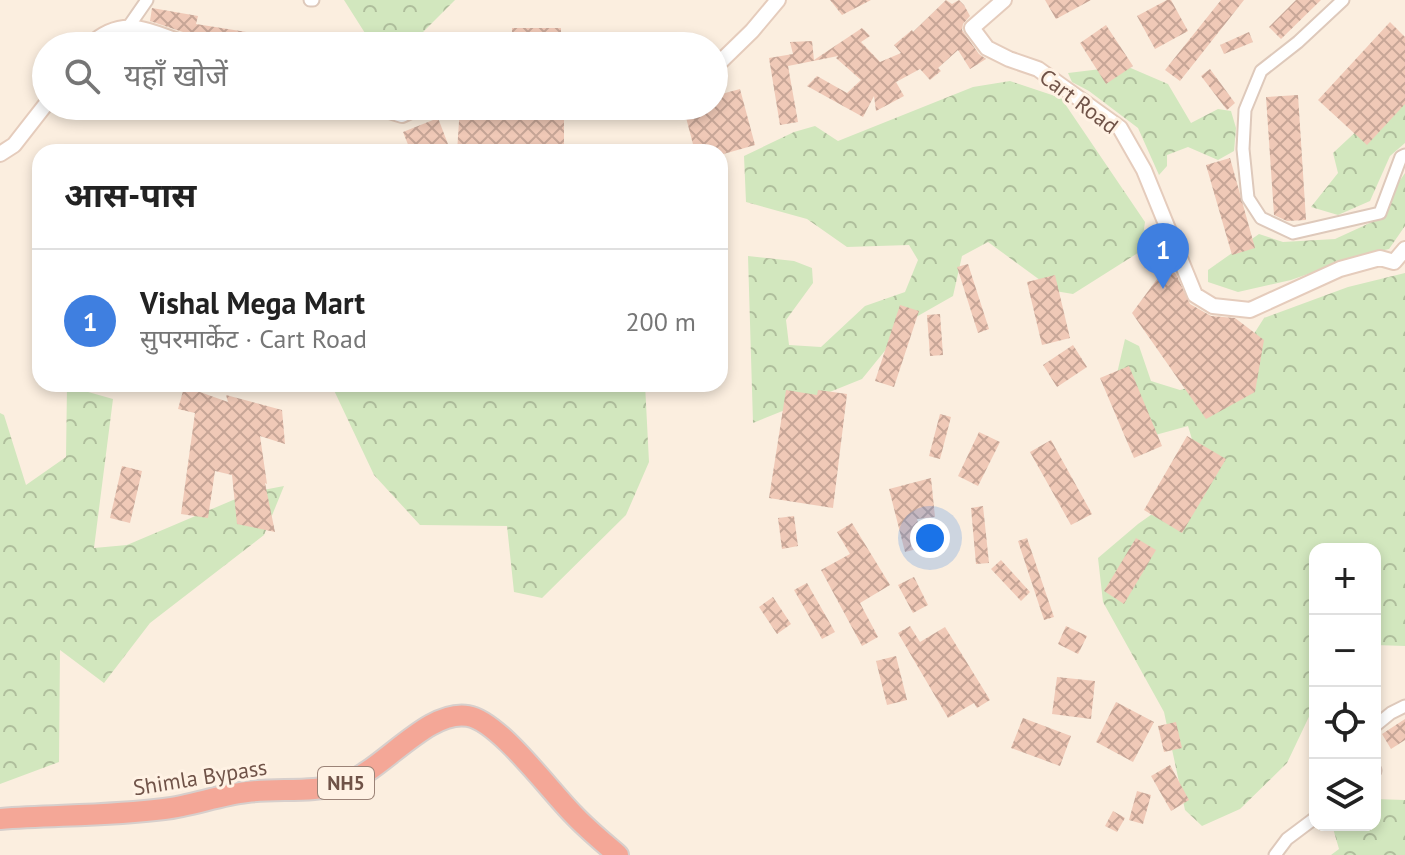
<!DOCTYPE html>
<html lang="hi">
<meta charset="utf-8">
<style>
body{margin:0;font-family:"PT Sans","Noto Sans Devanagari",sans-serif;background:#f6f6f6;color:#222}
.controls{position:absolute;right:24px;bottom:24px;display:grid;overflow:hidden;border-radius:16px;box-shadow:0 4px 12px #0003}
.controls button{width:72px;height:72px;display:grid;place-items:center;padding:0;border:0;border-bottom:2px solid #e0e0e0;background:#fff;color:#222;font:40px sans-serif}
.you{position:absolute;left:930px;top:538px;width:28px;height:28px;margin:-20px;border:6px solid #fff;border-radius:50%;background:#1a73e8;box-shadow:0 0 0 12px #1a73e833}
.badge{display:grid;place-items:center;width:52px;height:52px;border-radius:50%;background:#e35c46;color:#fff;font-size:26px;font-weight:700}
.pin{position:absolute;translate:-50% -66px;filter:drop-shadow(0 2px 4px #0008)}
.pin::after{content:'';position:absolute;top:42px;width:28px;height:24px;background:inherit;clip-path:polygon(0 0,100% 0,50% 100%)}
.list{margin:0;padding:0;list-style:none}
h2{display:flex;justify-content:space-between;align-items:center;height:104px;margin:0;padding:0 32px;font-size:34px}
h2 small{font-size:26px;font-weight:400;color:#767676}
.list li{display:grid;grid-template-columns:52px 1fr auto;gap:24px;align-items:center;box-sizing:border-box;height:144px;padding:0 32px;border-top:2px solid #e0e0e0}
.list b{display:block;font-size:30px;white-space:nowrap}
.list p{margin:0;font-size:26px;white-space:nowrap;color:#767676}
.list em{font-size:26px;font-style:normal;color:#767676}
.icon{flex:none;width:44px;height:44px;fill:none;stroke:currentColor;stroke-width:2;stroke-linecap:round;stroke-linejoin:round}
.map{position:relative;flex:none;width:1405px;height:855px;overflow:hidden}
.search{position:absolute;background:#fff;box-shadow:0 4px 12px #0003;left:32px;top:32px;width:696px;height:88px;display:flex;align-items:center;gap:20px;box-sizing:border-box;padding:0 28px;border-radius:44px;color:#767676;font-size:30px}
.panel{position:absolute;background:#fff;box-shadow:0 4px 12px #0003;left:32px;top:144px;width:696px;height:248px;border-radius:24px}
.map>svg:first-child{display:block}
.forest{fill:url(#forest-crowns)}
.building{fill:url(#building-cross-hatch)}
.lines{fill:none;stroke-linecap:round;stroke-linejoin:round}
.street-casing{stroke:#dec9bb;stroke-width:15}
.secondary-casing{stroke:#e5ccbc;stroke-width:18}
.highway-casing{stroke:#d7cfcc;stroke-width:24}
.street{stroke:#fff;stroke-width:11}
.secondary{stroke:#fff;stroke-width:14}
.highway{stroke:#f4a797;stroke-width:20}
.labels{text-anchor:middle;stroke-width:6;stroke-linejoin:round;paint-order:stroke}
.shield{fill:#fff2e4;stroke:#9b8377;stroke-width:2}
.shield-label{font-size:20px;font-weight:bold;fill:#705348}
.street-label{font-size:22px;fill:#705348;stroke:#fff2e4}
</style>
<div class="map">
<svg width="1405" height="855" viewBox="0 0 1405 855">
<defs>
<pattern id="forest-crowns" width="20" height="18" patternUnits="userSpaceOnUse" patternTransform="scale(2)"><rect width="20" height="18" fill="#d2e7be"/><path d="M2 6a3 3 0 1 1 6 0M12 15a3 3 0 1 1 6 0" fill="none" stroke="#afbe9c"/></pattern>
<pattern id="building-cross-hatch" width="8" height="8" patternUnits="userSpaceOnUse" patternTransform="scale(2)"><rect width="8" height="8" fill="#f0c9b7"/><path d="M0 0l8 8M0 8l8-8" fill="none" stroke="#c7a697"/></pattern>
</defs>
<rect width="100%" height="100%" fill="#fbeedf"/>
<path class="forest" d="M 344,0 L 455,0 L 416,39 L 370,41 Z
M 1126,66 L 1168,84 L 1191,123 L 1218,109 L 1231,111 L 1236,128 L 1234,151 L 1218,160 L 1188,147 L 1167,155 L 1167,166 L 1159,175 L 1138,128 L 1089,91 L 1072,82 L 1068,73 Z
M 1010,81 L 1061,98 L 1145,222 L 1141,251 L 1073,294 L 1055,291 L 988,242 L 962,256 L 953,296 L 909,321 L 862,379 L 753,423 L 748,256 L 794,261 L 812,268 L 813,283 L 786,320 L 789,345 L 821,347 L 865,306 L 905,292 L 918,260 L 909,245 L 847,247 L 807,219 L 746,202 L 744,156 L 794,132 L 815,126 L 838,141 L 973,87 Z
M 1405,86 L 1405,143 L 1390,156 L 1370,201 L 1338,215 L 1311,207 L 1338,173 L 1333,153 Z
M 1405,173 L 1405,226 L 1389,249 L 1362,255 L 1291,280 L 1238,292 L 1208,282 L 1208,270 L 1259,234 L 1283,242 L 1335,239 L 1372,222 Z
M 1405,273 L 1405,646 L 1375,645 L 1375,549 L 1315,549 L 1315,704 L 1287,763 L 1240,809 L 1202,826 L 1185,810 L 1164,712 L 1103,602 L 1098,558 L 1138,524 L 1189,488 L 1197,456 L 1188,426 L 1130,442 L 1112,395 L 1125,339 L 1139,346 L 1151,381 L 1180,390 L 1226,378 L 1264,318 L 1348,287 Z
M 331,384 L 645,384 L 649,462 L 626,515 L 542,598 L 514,592 L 507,526 L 420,525 L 374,475 Z
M 67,386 L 113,399 L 94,548 L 127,545 L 252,492 L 284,486 L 264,535 L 150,623 L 104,683 L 60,650 L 59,762 L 0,784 L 0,413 L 4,415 L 26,485 L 66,457 Z
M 1375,799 L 1405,800 L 1405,855 L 1331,855 L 1339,849 L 1332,825 L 1375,825 Z"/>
<path class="building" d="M 830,0 L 871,0 L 842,15 Z
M 946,0 L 952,4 L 959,0 L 964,5 L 970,16 L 963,24 L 962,30 L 979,54 L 986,59 L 970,69 L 958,50 L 938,68 L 941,71 L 930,80 L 920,69 L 896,82 L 904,96 L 876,111 L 874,96 L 863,117 L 807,86 L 817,76 L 847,93 L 861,80 L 836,58 L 838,56 L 788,66 L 798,122 L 780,125 L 769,58 L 793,54 L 790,42 L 812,41 L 814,60 L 862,28 L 870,36 L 861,42 L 880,62 L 901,53 L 894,45 L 912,30 L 913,32 Z
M 1045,0 L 1091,0 L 1056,19 Z
M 1167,0 L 1171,0 L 1188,31 L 1155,49 L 1137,16 Z
M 1221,0 L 1244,0 L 1180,81 L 1165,70 Z
M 1296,0 L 1321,0 L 1281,39 L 1269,27 Z
M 152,8 L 198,16 L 196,24 L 303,41 L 303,46 L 250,45 L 189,34 L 150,21 Z
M 1390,22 L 1405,37 L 1405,104 L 1367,145 L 1318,100 Z
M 1106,25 L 1133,66 L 1106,84 L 1080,43 Z
M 512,28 L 561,28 L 561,46 L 512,46 Z
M 1249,32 L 1253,42 L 1224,54 L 1220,45 Z
M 1210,69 L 1235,103 L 1227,110 L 1201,76 Z
M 740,89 L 755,145 L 720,155 L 720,152 L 695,152 L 683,106 L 714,106 L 714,96 Z
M 1298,95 L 1306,220 L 1287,221 L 1274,215 L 1266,97 Z
M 460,106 L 485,107 L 485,112 L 556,111 L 564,116 L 564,147 L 483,148 L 482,152 L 457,152 Z
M 438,118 L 451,152 L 411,152 L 403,132 Z
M 1230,158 L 1255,248 L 1232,255 L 1206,165 Z
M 968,264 L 989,329 L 978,333 L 957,267 Z
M 1166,267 L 1176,274 L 1190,304 L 1211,316 L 1235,318 L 1264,340 L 1255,392 L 1206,419 L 1132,313 Z
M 1055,275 L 1070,338 L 1042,345 L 1027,282 Z
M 900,305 L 919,311 L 894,387 L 875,381 Z
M 940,314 L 943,355 L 930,356 L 927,315 Z
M 1073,345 L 1087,367 L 1057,387 L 1043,365 Z
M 1129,366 L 1162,446 L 1134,458 L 1100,378 Z
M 185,384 L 201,384 L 197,391 L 228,402 L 226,395 L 282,410 L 285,444 L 260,436 L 267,484 L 265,483 L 275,532 L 237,524 L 232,475 L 215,471 L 208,518 L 181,514 L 195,413 L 178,409 Z
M 786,390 L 817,395 L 818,390 L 847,394 L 833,508 L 769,498 Z
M 940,414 L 951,417 L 940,459 L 929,456 Z
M 979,432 L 1000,442 L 978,486 L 958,476 Z
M 1187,436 L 1226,459 L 1182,533 L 1144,510 Z
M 1051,440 L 1092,514 L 1071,525 L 1030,452 Z
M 122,466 L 142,471 L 130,523 L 110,518 Z
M 931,478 L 935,517 L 917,519 L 925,547 L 905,552 L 889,489 Z
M 983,506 L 989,563 L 976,564 L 971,508 Z
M 794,516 L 798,546 L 782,549 L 778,518 Z
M 852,523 L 890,585 L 860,603 L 878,637 L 862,646 L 821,570 L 850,554 L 837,532 Z
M 1027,538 L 1054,617 L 1044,620 L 1018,541 Z
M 1136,538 L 1156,550 L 1124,604 L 1104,591 Z
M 1001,560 L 1030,592 L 1021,601 L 991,569 Z
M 914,577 L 928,605 L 913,613 L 898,585 Z
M 807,583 L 835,632 L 822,639 L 794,590 Z
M 773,597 L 791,624 L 777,634 L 759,607 Z
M 910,626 L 920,642 L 945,627 L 990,700 L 977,708 L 974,703 L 948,718 L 898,633 Z
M 1066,626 L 1087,636 L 1078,654 L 1058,644 Z
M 896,656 L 907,700 L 887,705 L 876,661 Z
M 1057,677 L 1095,681 L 1091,719 L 1052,714 Z
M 1116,702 L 1154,722 L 1133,762 L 1096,742 Z
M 1023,718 L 1071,736 L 1060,766 L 1011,748 Z
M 1405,719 L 1405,740 L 1391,749 L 1382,734 Z
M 1176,722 L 1182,748 L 1164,752 L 1158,726 Z
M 1170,765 L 1189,800 L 1171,811 L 1151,776 Z
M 1137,791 L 1151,795 L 1143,824 L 1129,820 Z
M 1113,811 L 1125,818 L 1117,832 L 1105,826 Z"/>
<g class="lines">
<defs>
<path id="street" d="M 310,0 L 313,0
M 1343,0 L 1298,42 L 1261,71 L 1245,110 L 1243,149 L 1248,198 L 1261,218 L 1293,233 L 1380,213 L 1401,157 L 1405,155
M 129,26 L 147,0
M 1375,726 L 1391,713 L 1405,706
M 1375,770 L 1375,771
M 1275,855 L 1287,839 L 1315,818"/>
<path id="secondary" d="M 1004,0 L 972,28 L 987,48 L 1009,59 L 1038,69 L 1120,128 L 1144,170 L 1195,295 L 1213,306 L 1250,310 L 1340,269 L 1380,258 L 1394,262 L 1405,249
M 89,46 C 125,12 152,34 193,46
M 714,68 L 752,31 L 778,0
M 373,106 L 402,115 L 421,106
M 564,106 L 643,110 L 670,106
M 0,154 L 14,145 L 46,104"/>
<path id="highway" d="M 0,819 C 54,815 109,816 164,809 C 192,806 219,795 247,792 C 278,788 312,793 343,784 C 382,772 427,709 468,716 C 499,721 550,791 573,814 C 587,829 603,842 618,855"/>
</defs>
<use href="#street" class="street-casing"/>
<use href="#secondary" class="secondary-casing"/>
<use href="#highway" class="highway-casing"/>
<use href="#street" class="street"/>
<use href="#secondary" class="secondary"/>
<use href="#highway" class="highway"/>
</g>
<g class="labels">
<rect class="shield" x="318" y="767" width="56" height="32" rx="6"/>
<g class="shield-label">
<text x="346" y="790">NH5</text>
</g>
<g class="street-label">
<text transform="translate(1079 101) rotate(37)" y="8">Cart Road</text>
<text transform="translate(200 777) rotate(-9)" y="8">Shimla Bypass</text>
</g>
</g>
</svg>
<div class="controls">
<button>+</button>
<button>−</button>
<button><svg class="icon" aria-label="locate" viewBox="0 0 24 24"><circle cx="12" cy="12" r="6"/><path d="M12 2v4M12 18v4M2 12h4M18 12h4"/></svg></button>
<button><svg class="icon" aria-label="layers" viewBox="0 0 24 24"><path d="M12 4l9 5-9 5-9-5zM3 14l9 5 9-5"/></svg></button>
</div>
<div class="you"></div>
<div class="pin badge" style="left:1163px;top:289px;background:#3f7fe0">1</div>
<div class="search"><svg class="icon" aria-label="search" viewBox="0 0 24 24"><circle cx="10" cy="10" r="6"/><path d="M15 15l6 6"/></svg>यहाँ खोजें</div>
<section class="panel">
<h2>आस-पास<small></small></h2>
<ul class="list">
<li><span class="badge" style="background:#3f7fe0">1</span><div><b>Vishal Mega Mart</b><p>सुपरमार्केट · Cart Road</p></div><em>200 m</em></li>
</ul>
</section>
</div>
